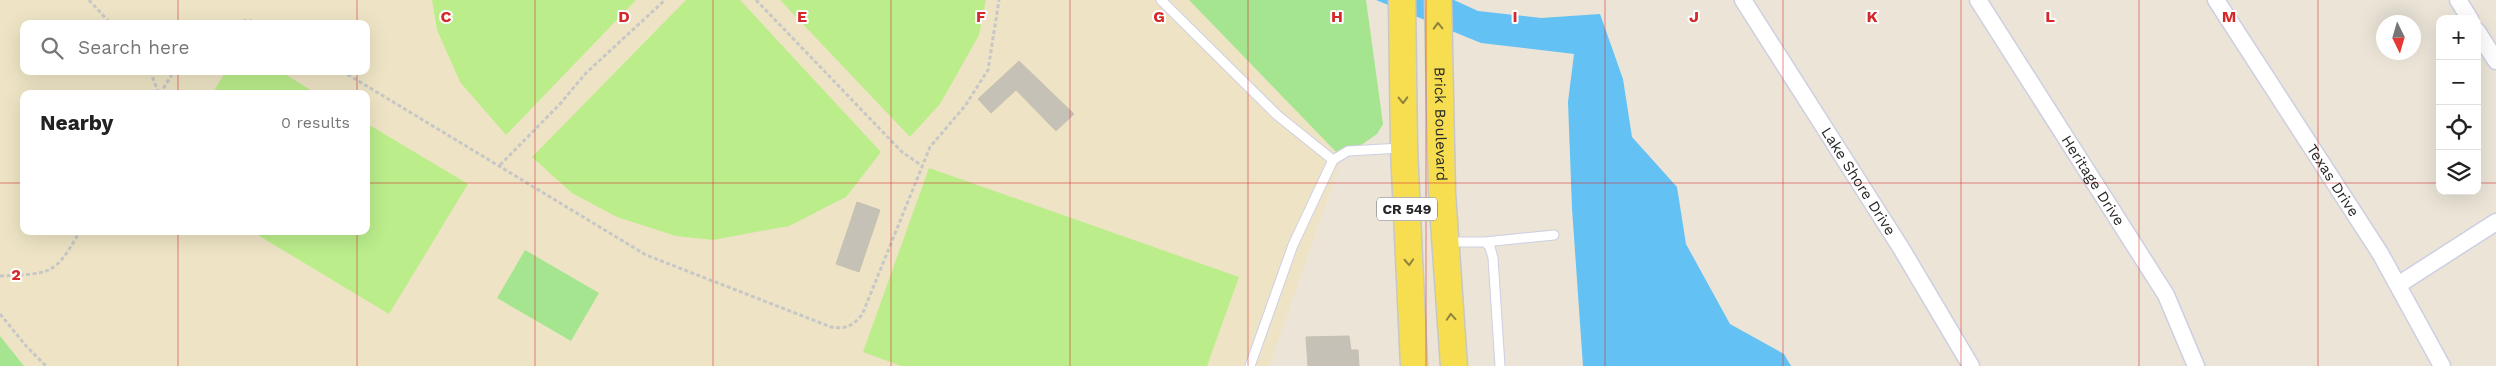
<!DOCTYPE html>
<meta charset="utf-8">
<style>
body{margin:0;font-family:"Work Sans",sans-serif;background:#f2f2f2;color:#222}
.controls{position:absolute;right:15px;top:15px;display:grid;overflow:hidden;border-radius:10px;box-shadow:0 5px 20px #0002}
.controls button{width:45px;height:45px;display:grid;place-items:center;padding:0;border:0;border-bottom:1px solid #e0e0e0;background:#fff;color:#222;font:25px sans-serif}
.compass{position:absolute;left:2376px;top:15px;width:45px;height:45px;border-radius:50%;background:#fff;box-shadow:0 5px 20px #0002;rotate:175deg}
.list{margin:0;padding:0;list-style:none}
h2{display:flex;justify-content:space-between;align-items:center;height:65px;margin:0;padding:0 20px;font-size:21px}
h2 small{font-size:16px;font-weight:400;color:#767676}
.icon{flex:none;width:28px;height:28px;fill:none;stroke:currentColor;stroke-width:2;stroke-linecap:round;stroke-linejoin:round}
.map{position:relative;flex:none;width:2496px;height:366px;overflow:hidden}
.search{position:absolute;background:#fff;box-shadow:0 5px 20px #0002;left:20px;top:20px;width:350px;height:55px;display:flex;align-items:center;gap:12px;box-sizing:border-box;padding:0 18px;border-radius:10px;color:#767676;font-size:19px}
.panel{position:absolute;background:#fff;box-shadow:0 5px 20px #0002;left:20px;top:90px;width:350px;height:145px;border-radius:10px}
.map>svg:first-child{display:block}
.education{fill:#eee4c5;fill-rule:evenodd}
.green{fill:#a6e590}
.pitch{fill:#bbed8b}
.water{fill:#63c1f4}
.building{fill:#c6c1b7;stroke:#c6c0b1}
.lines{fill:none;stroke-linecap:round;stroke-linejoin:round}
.service-casing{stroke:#cdcfe2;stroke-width:11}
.minor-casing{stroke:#cdcfe2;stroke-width:19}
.primary-casing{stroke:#c7c7c7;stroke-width:29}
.path{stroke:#c7c7c7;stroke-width:3;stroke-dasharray:4 2.5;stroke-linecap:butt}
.service{stroke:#fff;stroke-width:9}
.minor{stroke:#fff;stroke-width:16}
.primary{stroke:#f7de50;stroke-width:26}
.oneway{stroke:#8f823c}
.grid{fill:none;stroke:#d62828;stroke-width:1;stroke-opacity:0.55}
.labels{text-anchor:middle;stroke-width:4;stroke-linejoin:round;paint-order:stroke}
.shield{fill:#fff;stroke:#686868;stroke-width:1}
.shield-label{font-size:14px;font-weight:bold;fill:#272727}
.street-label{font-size:15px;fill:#272727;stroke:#fff}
.grid-label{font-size:16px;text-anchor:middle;font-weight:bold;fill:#d62828;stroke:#fff;stroke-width:4;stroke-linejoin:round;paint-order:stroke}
</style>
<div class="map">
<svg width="2496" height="366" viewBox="0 0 2496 366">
<rect width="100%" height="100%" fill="#ebe4d7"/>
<path class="education" d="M 0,0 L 1189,0 L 1342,158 L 1269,366 L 24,366 L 0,336 ZM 24,24 L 366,24 L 366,71 L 24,71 ZM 24,94 L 366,94 L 366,231 L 24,231 Z"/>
<path class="green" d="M 1189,0 L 1366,0 L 1383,124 L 1377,134 L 1342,158 Z
M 525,250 L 599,293 L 571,341 L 497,298 Z
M 0,336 L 24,366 L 0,366 Z"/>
<path class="pitch" d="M 432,0 L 636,0 L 506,135 L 460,82 L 437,30 Z
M 686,0 L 740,0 L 881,152 L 846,197 L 789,226 L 713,240 L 676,236 L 617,217 L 572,193 L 532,157 Z
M 780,0 L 986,0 L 979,35 L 940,104 L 910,137 Z
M 226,71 L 280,71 L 317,94 L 212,94 Z
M 366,123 L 468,184 L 389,314 L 251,231 L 366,231 Z
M 929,168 L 1239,277 L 1207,366 L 901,366 L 863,352 Z"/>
<path class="water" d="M 1376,0 L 1454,0 L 1478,11 L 1541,18 L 1600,14 L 1623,79 L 1632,137 L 1677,187 L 1686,244 L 1730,324 L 1784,354 L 1791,366 L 1583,366 L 1572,208 L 1568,102 L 1574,54 L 1481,43 Z"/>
<path class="building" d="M 1019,61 L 1074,114 L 1056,131 L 1016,90 L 991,113 L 978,99 Z
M 857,202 L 880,210 L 859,272 L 836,264 Z
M 1349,336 L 1351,350 L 1358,350 L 1359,366 L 1308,366 L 1306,337 Z"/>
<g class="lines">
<defs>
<path id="service" d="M 1161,0 L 1277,115 L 1333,160 L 1348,151 L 1401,148
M 1448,242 L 1485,242 L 1490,247 L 1493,258 L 1500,366
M 1485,242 L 1554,235
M 1250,366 L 1293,245 L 1333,160"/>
<g id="minor">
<path id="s1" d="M 1743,0 L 1901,248 L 1971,366"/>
<path id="s2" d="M 1978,0 L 2166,295 L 2196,366"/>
<path id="s3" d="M 2216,0 L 2380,253 L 2442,366"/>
<path d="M 2458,0 L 2470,19"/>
<path d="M 2477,31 L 2496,61"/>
<path d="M 2398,285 L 2496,222"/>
</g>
<g id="primary">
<path d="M 1402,0 L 1404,148 L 1414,366"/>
<path id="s4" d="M 1438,0 L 1442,193 L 1454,366"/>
</g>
</defs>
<use href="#service" class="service-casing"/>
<use href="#minor" class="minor-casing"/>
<use href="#primary" class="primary-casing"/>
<path class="path" d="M 89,0 L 111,24
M 756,0 L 902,152 L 921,165
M 230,24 L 248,20 L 262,24
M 150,71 L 159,94
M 342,71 L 646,255 L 831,327 C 846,329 851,327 862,315 L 930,147 L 965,106 L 988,70 L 999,0
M 160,94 L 174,71
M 500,165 L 560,104 L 586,73 L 665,0
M 0,276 C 51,273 54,277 80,231
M 0,314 L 27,347 L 46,366"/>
<use href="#service" class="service"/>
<use href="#minor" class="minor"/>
<use href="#primary" class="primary"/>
</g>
<defs><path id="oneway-chevron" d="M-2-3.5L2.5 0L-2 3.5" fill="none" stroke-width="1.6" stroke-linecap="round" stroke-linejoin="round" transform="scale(1.25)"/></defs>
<g class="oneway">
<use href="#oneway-chevron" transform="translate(1438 26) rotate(-92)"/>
<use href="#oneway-chevron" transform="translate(1403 100) rotate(89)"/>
<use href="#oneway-chevron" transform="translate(1409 262) rotate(87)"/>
<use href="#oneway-chevron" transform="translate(1451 317) rotate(-94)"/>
</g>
<path class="grid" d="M 178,0 L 178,24M 357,0 L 357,24M 535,0 L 535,366M 713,0 L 713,366M 891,0 L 891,366M 1070,0 L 1070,366M 1248,0 L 1248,366M 1426,0 L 1426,366M 1605,0 L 1605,366M 1783,0 L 1783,366M 1961,0 L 1961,366M 2139,0 L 2139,366M 2318,0 L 2318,366M 178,71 L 178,94M 357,71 L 357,94M 0,183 L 24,183M 366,183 L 2440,183M 2477,183 L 2496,183M 178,231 L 178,366M 357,231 L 357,366"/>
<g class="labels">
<rect class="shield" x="1377" y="197.5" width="60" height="23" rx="4"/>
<g class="shield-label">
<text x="1407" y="214">CR 549</text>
</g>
<g class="street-label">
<text dy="5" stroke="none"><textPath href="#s4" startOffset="124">Brick Boulevard</textPath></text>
<text dy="5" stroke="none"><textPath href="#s2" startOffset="214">Heritage Drive</textPath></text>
<text dy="5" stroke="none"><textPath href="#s3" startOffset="215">Texas Drive</textPath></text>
<text dy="5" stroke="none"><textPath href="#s1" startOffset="215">Lake Shore Drive</textPath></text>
</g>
</g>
<g class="grid-label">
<text x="446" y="22">C</text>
<text x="624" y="22">D</text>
<text x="802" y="22">E</text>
<text x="981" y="22">F</text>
<text x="1159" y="22">G</text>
<text x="1337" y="22">H</text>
<text x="1515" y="22">I</text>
<text x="1694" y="22">J</text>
<text x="1872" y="22">K</text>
<text x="2050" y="22">L</text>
<text x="2229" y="22">M</text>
<text x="16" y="280">2</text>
</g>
</svg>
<div class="controls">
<button>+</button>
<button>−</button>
<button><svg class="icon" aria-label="locate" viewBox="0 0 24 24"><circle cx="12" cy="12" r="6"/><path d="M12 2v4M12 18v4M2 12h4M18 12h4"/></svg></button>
<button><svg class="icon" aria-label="layers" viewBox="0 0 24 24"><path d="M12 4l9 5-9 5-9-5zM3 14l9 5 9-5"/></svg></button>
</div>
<svg class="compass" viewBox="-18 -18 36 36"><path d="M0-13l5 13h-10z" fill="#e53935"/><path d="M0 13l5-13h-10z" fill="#767676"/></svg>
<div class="search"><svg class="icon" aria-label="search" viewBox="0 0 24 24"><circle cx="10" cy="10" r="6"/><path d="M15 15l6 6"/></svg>Search here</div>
<section class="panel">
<h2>Nearby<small>0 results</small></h2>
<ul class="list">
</ul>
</section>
</div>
